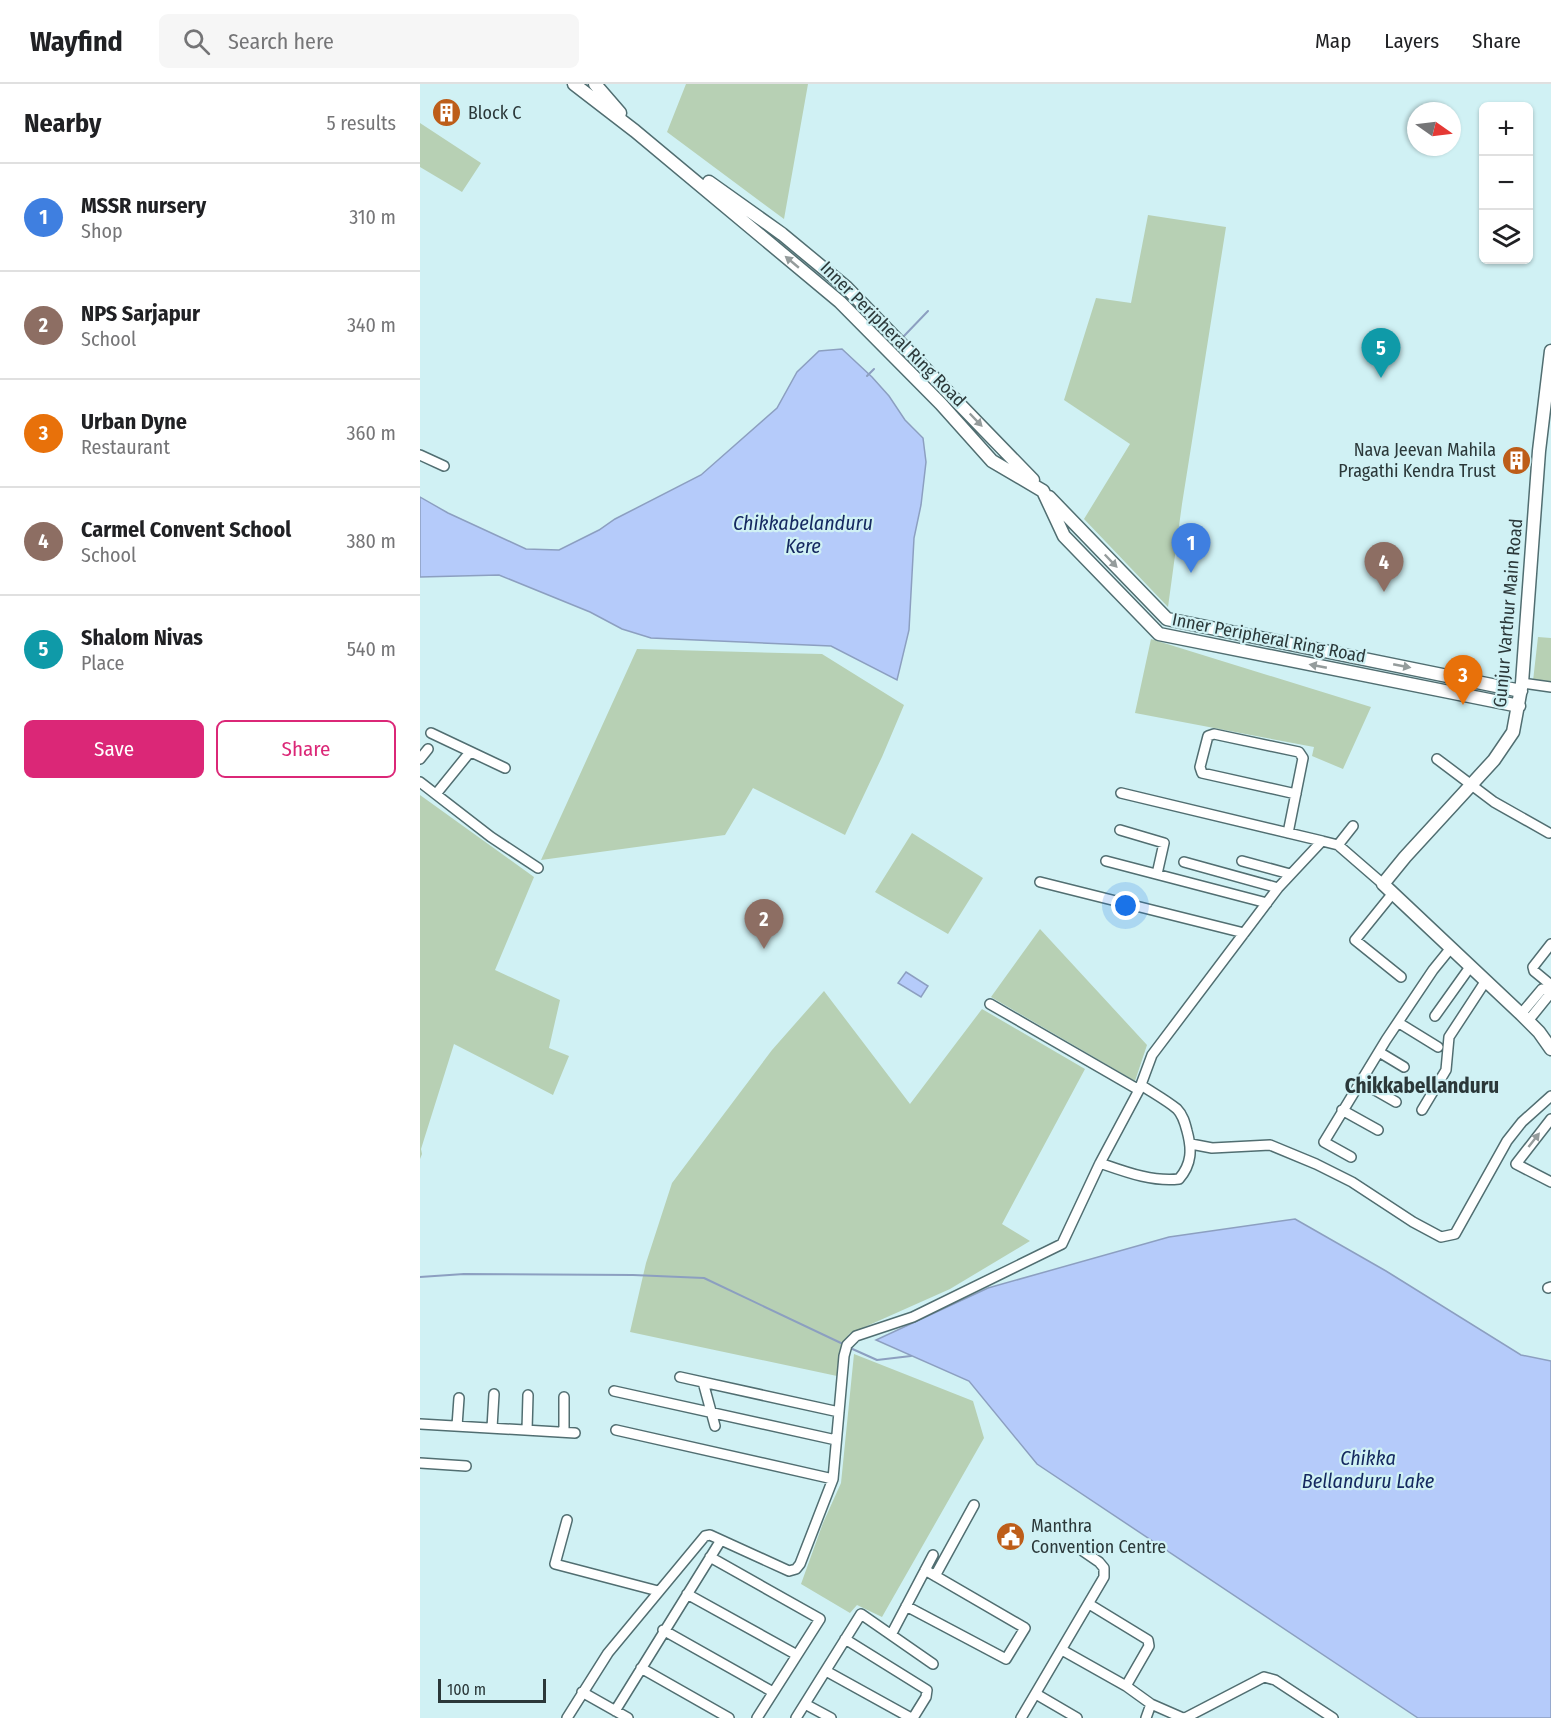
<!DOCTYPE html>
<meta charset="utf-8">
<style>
body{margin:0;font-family:"Fira Sans Condensed",sans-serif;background:#f6f6f6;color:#202124}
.controls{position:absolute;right:18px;top:18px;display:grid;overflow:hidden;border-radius:9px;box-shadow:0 2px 4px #0004}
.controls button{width:54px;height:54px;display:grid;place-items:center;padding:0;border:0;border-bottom:2px solid #e0e0e0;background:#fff;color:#202124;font:30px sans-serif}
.compass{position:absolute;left:987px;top:18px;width:54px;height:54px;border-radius:50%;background:#fff;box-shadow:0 2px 4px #0004;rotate:104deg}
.scale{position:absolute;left:18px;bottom:15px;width:108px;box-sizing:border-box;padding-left:6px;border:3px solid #2b3839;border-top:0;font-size:16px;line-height:21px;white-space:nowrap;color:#2b3839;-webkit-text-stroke:4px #d0f1f4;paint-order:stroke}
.you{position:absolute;left:706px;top:822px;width:21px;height:21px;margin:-15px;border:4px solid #fff;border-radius:50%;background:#1a73e8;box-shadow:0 0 0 9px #1a73e833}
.badge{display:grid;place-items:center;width:39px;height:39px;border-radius:50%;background:#db2777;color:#fff;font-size:20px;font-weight:700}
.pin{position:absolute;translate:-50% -50px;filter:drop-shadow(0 2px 3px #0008)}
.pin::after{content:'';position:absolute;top:32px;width:21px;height:18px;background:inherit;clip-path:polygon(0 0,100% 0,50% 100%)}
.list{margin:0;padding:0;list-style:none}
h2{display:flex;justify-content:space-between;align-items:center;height:78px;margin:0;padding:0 24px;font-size:26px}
h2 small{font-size:20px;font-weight:400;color:#757577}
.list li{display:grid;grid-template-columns:39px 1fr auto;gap:18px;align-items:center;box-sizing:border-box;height:108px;padding:0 24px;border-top:2px solid #e0e0e0}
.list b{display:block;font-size:22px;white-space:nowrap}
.list p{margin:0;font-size:20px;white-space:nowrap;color:#757577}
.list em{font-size:20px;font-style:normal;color:#757577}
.actions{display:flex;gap:12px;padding:18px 24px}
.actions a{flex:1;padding:14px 0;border:2px solid #db2777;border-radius:9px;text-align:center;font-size:21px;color:#db2777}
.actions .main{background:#db2777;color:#fff}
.icon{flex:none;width:33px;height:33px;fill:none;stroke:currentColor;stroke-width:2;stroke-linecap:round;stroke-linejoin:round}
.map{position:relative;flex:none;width:1131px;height:1634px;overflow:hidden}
header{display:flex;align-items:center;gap:36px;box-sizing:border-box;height:84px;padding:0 30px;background:#fff;border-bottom:2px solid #e0e0e0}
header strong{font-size:28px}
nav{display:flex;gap:33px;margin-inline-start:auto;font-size:21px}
.search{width:420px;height:54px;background:#f6f6f6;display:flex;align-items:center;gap:15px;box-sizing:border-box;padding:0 21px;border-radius:9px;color:#757577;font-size:22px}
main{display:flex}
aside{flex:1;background:#fff}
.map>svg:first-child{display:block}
.green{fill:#b7d0b4}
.water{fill:#b5cbfa;stroke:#8c9fc0;stroke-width:1.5}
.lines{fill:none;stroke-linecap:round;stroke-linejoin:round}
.stream{stroke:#8c9fc0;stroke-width:2}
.minor-casing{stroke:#516e71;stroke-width:12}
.major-casing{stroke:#516e71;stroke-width:15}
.minor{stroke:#fff;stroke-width:9}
.major{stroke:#fff;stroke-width:12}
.oneway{fill:#959c9c}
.labels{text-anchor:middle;stroke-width:4.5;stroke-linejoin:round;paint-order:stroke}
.poi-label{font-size:18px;fill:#2b3839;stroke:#d0f1f4;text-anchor:start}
.street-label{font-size:18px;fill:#2b3839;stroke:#d0f1f4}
.water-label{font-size:20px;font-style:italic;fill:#152960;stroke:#d0f1f4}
.quarter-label{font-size:21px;font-weight:bold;fill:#2b3839;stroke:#d0f1f4}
</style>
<header>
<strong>Wayfind</strong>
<div class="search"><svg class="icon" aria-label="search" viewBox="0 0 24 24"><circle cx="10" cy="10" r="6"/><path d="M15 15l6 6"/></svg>Search here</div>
<nav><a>Map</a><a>Layers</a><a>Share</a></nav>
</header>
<main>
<aside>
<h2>Nearby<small>5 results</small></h2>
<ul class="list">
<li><span class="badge" style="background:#3f7fe0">1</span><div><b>MSSR nursery</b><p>Shop</p></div><em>310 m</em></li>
<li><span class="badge" style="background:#8d6e63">2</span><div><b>NPS Sarjapur</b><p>School</p></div><em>340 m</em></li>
<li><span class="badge" style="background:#e8710a">3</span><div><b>Urban Dyne</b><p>Restaurant</p></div><em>360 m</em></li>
<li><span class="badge" style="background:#8d6e63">4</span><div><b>Carmel Convent School</b><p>School</p></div><em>380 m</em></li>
<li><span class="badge" style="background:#0f9aa8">5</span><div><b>Shalom Nivas</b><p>Place</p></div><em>540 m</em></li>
</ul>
<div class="actions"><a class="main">Save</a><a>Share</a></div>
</aside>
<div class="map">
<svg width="1131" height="1634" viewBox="0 0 1131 1634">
<rect width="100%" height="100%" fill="#d0f1f4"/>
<path class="green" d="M 266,0 L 388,0 L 364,135 L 247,48 Z
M 0,39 L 61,79 L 42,108 L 0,83 Z
M 728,131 L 806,143 L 762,420 L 748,523 L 664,435 L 710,360 L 644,316 L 676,214 L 711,219 Z
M 1118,553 L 1131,554 L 1131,599 L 1113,597 Z
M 731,555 L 951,623 L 923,685 L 892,672 L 894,663 L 715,629 Z
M 217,565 L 402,570 L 484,621 L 462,673 L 425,751 L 333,704 L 305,751 L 121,776 Z
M 0,711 L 114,793 L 75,886 L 140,916 L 129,964 L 149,972 L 133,1011 L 34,960 L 1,1065 L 2,1070 L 0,1075 Z
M 492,749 L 563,794 L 528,850 L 455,808 Z
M 620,845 L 727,961 L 715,997 L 571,913 Z
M 404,907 L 490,1020 L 562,925 L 665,985 L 582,1140 L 610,1157 L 530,1205 L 429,1250 L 418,1280 L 417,1292 L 210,1248 L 226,1179 L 252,1099 L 352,966 Z
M 434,1270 L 553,1317 L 564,1354 L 462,1533 L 437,1521 L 430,1529 L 381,1500 L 403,1439 L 421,1399 Z"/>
<path class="water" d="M 422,265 L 452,293 L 469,312 L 485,336 L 503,354 L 506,378 L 501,421 L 494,454 L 489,546 L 477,596 L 411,562 L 231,554 L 202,545 L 170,528 L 79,491 L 0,493 L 0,413 L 28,429 L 106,465 L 139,466 L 179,446 L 195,435 L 281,391 L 357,324 L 377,288 L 399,267 Z
M 486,888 L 508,902 L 501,913 L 478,899 Z
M 875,1135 L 966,1187 L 1101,1271 L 1131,1277 L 1131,1634 L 998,1634 L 617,1380 L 549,1297 L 456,1256 L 568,1204 L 749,1153 Z"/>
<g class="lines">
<path class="stream" d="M 484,252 L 508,227
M 447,292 L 454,285
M 0,1193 L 44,1190 L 213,1191 L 284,1194 L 423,1260
M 428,1263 L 457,1276 L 491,1272"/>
<defs>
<path id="minor" d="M 0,371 L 24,382
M 1102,599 L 1131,603
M 11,649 L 85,684
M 0,675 L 8,665
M 1017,675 L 1074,718 L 1129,749
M 0,698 L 71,753 L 118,784
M 701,709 L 902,757
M 16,710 L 50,668
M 700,746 L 744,759 L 737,790
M 868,749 L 883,674 L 879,668 L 794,650 L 788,652 L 780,683 L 782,689 L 876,710
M 918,761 L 933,742
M 686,777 L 847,819
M 822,777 L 870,790
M 764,778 L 858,804
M 620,798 L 824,849
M 973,809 L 935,856 L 981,893
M 1131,860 L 1113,883 L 1114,887 L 1131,901
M 570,920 L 719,1006
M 1101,930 L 1122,905 L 1127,907
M 1015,932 L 1050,883
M 1108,937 L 1129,911 L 1127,907 L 1131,902
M 979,939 L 1018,963
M 959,968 L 984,983
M 941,998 L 976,1018
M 922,1026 L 958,1046
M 1002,1026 L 1026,986 L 1029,953 L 1065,898
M 1131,1035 L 1096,1080 L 1131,1098
M 771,1060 L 792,1064 L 850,1061 L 896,1080 L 932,1098 L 993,1138 L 1021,1153 L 1035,1150 L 1087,1057 L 1102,1038 L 1131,1012
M 931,1073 L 904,1058 L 966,956 L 1013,886 L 1030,865
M 680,1079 C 706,1088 732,1098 759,1095 C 772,1080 772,1065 767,1047 C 765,1039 763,1031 757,1025 C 746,1016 733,1009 721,1001
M 1128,1204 L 1131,1203
M 260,1293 L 419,1328
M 283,1298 L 295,1342
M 194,1307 L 416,1356
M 144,1313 L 144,1348
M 0,1340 L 155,1349
M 37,1342 L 39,1314
M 72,1344 L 74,1310
M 107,1346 L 108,1311
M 196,1346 L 413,1395
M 0,1379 L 46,1382
M 147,1436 L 135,1480 L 238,1507
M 290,1473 L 400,1535 L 337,1634
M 515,1492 L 554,1421
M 267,1510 L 377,1571
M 669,1520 L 728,1556 L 729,1562 L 706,1602
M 486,1522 L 586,1575 L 605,1544 L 505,1486
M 243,1546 L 353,1608
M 471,1551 L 513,1471
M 425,1555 L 507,1606 L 506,1613 L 493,1634
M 642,1566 L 706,1602 L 731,1620 L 763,1634
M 221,1584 L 309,1634
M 406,1587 L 491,1634
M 162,1608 L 208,1634
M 616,1610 L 657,1634
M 385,1620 L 411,1634
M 195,1627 L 301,1456
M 147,1634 L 188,1569 L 285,1452 L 290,1451 L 369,1487 L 376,1485 L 380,1480 L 413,1395 L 424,1272 L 427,1261 L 436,1252 L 493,1233 L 642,1160 L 680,1079 L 719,1006 L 732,971 L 858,804 L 902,757 L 918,761 L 963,800
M 376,1634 L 441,1530 L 513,1580
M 601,1634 L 684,1493 L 684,1484 L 679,1478 L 663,1467
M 726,1634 L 731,1620
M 765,1634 L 844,1593 L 855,1596 L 913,1634"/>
<path id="major" d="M 154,0 L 215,47 L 420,218 L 521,320 L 572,377 L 623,407 L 644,452 L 739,550 L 1099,622
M 175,0 L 200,29
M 289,98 L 362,150 L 426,203 L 613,396
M 1131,267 L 1119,367 L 1102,599 L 1093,648 L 1074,676 L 985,773 L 963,800 L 1101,930 L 1119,948 L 1131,965
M 629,413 L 747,535 L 1101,607"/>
</defs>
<use href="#minor" class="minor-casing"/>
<use href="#major" class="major-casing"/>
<use href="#minor" class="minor"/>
<use href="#major" class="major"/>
</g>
<defs><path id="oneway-solid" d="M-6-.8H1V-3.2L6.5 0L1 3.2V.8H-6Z" transform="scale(1.5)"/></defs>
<g class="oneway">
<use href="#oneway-solid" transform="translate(372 178) rotate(-140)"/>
<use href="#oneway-solid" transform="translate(556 336) rotate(46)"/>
<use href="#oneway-solid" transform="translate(691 477) rotate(46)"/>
<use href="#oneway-solid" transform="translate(898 582) rotate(-169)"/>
<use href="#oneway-solid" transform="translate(982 582) rotate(11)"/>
<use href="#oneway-solid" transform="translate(1114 1056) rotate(-52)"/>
</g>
<defs>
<symbol id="building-disc" viewBox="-11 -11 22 22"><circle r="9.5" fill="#bd5d19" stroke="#d0f1f4"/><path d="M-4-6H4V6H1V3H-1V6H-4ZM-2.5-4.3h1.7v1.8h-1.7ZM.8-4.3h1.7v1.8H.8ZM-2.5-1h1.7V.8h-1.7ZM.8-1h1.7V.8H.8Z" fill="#fff"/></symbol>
<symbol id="civic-disc" viewBox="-11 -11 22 22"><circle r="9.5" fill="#bd5d19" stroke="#d0f1f4"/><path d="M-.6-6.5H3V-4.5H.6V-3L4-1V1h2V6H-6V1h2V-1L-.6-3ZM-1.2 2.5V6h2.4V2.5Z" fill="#fff"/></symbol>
</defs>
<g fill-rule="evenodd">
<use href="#building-disc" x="10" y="12" width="33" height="33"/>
<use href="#building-disc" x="1080" y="360" width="33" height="33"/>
<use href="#civic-disc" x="574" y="1436" width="33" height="33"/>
</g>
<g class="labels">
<g class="poi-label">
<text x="48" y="35">Block C</text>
<text x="1076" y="372" text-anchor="end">Nava Jeevan Mahila<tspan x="1076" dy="21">Pragathi Kendra Trust</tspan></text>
<text x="611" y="1448">Manthra<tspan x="611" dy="21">Convention Centre</tspan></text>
</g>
<g class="street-label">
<text transform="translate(473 250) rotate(45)" y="6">Inner Peripheral Ring Road</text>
<text transform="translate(1088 529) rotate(-85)" y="6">Gunjur Varthur Main Road</text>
<text transform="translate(849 554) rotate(11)" y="6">Inner Peripheral Ring Road</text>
</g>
<g class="water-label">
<text x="383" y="446">Chikkabelanduru<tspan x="383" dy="23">Kere</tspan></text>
<text x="948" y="1381">Chikka<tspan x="948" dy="23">Bellanduru Lake</tspan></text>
</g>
<g class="quarter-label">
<text x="1002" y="1009">Chikkabellanduru</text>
</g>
</g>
</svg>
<div class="controls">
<button>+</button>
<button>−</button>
<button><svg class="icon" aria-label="layers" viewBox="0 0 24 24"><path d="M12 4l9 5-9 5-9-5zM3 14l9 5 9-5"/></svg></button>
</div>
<svg class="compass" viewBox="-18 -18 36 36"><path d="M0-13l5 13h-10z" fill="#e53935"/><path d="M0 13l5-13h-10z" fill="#757577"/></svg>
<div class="scale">100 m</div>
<div class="you"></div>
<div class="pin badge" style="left:771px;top:489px;background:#3f7fe0">1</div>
<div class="pin badge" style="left:344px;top:865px;background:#8d6e63">2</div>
<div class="pin badge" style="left:1043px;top:621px;background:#e8710a">3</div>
<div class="pin badge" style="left:964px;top:508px;background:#8d6e63">4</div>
<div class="pin badge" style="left:961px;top:294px;background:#0f9aa8">5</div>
</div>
</main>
